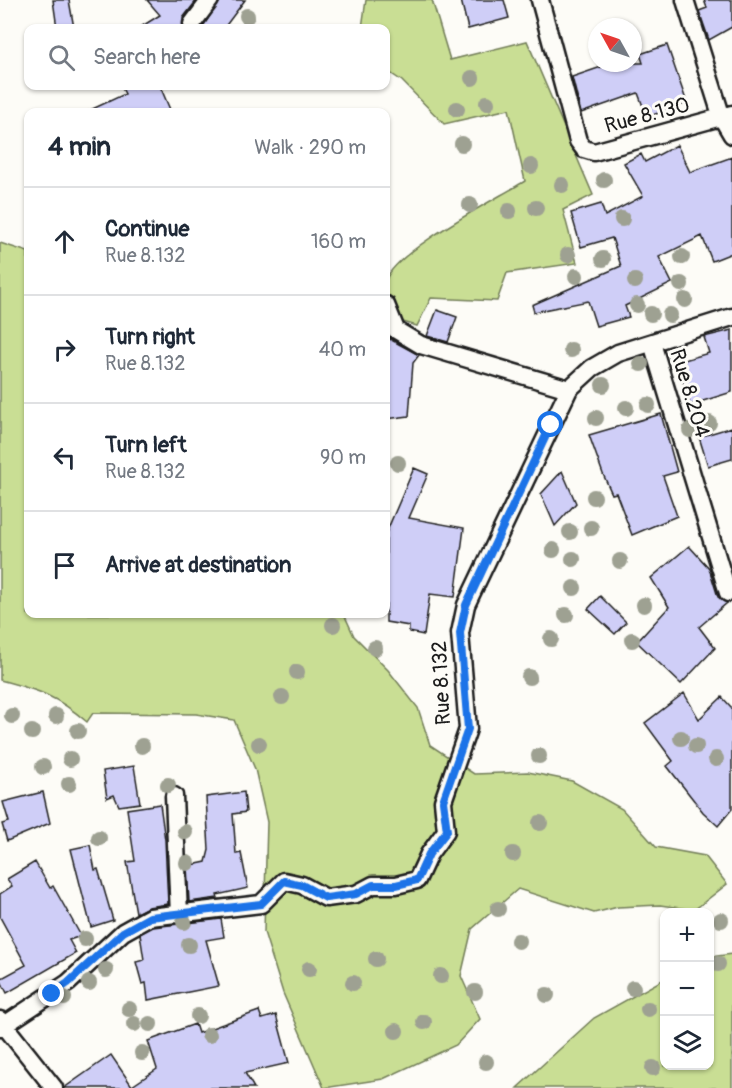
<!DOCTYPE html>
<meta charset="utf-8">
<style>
body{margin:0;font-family:Pangolin,sans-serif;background:#f6f6f7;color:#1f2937}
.controls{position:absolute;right:18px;bottom:18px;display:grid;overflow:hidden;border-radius:12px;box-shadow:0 2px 4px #0004}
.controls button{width:54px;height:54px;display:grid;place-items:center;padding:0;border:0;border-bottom:2px solid #e0e1e3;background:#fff;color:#1f2937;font:30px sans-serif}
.compass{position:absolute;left:588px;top:18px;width:54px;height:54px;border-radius:50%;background:#fff;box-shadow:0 2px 4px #0004;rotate:310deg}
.stop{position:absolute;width:18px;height:18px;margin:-14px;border:4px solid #1a73e8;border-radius:50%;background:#fff}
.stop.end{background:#1a73e8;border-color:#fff;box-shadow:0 2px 6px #0008}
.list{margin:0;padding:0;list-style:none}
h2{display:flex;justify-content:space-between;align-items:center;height:78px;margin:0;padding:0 24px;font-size:26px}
h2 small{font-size:20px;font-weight:400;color:#747a83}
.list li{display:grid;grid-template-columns:39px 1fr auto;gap:18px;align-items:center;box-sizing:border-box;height:108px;padding:0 24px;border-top:2px solid #e0e1e3}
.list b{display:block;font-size:22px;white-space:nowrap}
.list p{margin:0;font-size:20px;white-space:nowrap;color:#747a83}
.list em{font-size:20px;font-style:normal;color:#747a83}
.icon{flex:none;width:33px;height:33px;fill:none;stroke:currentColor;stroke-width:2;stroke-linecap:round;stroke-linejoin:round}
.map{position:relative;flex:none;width:732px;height:1088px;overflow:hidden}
.search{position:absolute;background:#fff;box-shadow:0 2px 4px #0004;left:24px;top:24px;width:366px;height:66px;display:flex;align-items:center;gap:15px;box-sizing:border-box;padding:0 21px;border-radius:12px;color:#747a83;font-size:22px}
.panel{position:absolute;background:#fff;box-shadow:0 2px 4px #0004;left:24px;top:108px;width:366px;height:510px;border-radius:12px}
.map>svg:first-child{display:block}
.green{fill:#c9de94;stroke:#727d58;stroke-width:1.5}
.building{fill:#cfcef7;stroke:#1c1c1c;stroke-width:1.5}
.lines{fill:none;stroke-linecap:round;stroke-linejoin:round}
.street-casing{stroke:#1c1c1c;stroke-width:21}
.street{stroke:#fdfcf7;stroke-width:16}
.tree{fill:#9ea192}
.route{stroke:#1a73e8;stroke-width:8}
.labels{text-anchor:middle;stroke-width:6;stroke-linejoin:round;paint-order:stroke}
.street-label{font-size:21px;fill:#1c1c1c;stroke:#fdfcf7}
</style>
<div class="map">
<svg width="732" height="1088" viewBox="0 0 732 1088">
<rect width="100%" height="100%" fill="#fdfcf7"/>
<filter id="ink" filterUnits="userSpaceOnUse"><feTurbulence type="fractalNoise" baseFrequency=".0167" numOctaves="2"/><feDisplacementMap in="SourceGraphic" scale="12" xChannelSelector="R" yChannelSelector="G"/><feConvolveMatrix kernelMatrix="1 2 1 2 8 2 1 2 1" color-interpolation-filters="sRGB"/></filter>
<g filter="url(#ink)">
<path class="green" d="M 366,0 L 432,0 L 450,60 L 527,41 L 593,195 L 563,210 L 577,263 L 507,273 L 497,301 L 431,298 L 417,326 L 396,320 C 391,308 382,294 386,280 C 395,251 496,199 525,181 L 509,109 L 444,124 L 402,81 L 386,70 L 386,28 L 362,28 Z
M 0,243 L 28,252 L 28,614 L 344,614 L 354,636 L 388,670 L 418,708 L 430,745 L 474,774 L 528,772 L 572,781 L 622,809 L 656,847 L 705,856 L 727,884 L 694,910 L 660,905 L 618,907 L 594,913 L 518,889 L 472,929 L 461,976 L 480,1019 L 456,1045 L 383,1079 L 324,1088 L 283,993 L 264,932 L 267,822 L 255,769 L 234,720 L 196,714 L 93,713 L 87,722 C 57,696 38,690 0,680 Z
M 732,954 L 732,1088 L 517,1088 L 594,1018 L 664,979 L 664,1066 L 710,1066 L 710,957 Z"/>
<path class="building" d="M 53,0 L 69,0 L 74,28 L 57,28 Z
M 147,0 L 197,0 L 183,18 L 183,28 L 139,28 L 160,15 Z
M 220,0 L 245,0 L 224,28 L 202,28 Z
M 461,0 L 504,0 L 509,18 L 468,29 Z
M 704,0 L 732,0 L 732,27 L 709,40 L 699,11 L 707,8 Z
M 667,45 L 687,103 L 647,117 L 638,93 L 581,113 L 572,77 L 613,63 L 643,63 L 640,54 Z
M 121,86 L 160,86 L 171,112 L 86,112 L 125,94 Z
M 677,145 L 690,172 L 732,157 L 732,253 L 712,261 L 702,236 L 659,257 L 672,283 L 625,306 L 629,317 L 596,326 L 588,301 L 534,312 L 532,305 L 621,266 L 612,238 L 581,247 L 571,213 L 601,204 L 605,216 L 643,196 L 624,163 L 641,154 L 645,162 Z
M 437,310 L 457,317 L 448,342 L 427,336 Z
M 732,330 L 732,392 L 690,405 L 677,362 L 709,353 L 704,337 Z
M 386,337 L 419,355 L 413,363 L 409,416 L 386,419 Z
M 661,414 L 677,472 L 663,476 L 677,516 L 632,535 L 616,493 L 612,494 L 603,474 L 589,435 Z
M 732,427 L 732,459 L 708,466 L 699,437 Z
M 414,468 L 428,474 L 409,518 L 464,528 L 455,597 L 430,594 L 424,635 L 409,632 L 409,626 L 386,622 L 386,533 Z
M 562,471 L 576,503 L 555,526 L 541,494 Z
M 689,546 L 709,568 L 718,597 L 727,603 L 699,627 L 715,648 L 681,684 L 637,642 L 669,607 L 651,578 Z
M 600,596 L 626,622 L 615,634 L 588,609 Z
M 684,693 L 699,719 L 722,697 L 732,708 L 732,809 L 718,826 L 703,812 L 667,766 L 673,761 L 645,723 Z
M 134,766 L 140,803 L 119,806 L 114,795 L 107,798 L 103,771 Z
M 43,792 L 50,823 L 7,841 L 2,824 L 9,822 L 3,802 Z
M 244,792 L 246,812 L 233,814 L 236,854 L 241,853 L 248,888 L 217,895 L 218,898 L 189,902 L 187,866 L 206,862 L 209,850 L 206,797 Z
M 160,804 L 165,840 L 168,904 L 148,907 L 136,913 L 127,862 L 135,861 L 127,809 Z
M 90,845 L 95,870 L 98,869 L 113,920 L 91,927 L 71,849 Z
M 35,862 L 50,888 L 53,886 L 81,936 L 69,940 L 76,953 L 7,993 L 0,979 L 26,965 L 0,917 L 0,894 L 12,886 L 7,879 Z
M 221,919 L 224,937 L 206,940 L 219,986 L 148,1000 L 146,983 L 142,984 L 136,962 L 144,960 L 140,934 L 153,927 Z
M 259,1011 L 262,1019 L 276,1015 L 289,1063 L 245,1073 L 254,1088 L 64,1088 L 111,1055 L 132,1086 L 157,1069 L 148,1041 L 195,1024 L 198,1033 Z"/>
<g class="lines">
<defs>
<path id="street" d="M 540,0 L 578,141 L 584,149 L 594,152 L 732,114
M 685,0 L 722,118 L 732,135
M 192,24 L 210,0
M 386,305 L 396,330 L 421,345 L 569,389
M 652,343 L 728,593
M 174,796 L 179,915
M 0,1020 L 54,1088
M 0,1028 L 68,983 L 123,932 L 150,917 L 261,904 L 284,881 L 302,885 L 326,898 L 356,894 L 373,885 L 396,885 L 417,880 L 429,854 L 446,831 L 443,801 L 468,729 L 460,633 L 466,605 L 569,389 L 592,368 L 618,353 L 732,317"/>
</defs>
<use href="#street" class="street-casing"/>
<use href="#street" class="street"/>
</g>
<g class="tree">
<circle cx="247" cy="16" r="8"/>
<circle cx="472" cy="78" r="8"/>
<circle cx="487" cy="103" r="8"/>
<circle cx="457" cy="109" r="8"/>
<circle cx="462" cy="144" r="8"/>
<circle cx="531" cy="166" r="8"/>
<circle cx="604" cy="180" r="8"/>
<circle cx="562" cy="185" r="8"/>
<circle cx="470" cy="205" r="8"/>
<circle cx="536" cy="208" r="8"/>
<circle cx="509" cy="211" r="8"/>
<circle cx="622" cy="219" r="8"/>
<circle cx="568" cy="255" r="8"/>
<circle cx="682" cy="257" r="8"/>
<circle cx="603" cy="259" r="8"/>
<circle cx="576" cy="276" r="8"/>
<circle cx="635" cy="281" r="8"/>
<circle cx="681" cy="284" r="8"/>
<circle cx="685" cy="300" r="8"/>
<circle cx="637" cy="305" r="8"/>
<circle cx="651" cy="314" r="8"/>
<circle cx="670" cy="315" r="8"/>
<circle cx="571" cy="350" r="8"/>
<circle cx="641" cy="364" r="8"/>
<circle cx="603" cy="385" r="8"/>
<circle cx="648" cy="405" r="8"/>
<circle cx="626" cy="408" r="8"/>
<circle cx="596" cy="418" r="8"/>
<circle cx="709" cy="423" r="8"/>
<circle cx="690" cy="430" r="8"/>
<circle cx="398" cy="463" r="8"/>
<circle cx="594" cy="497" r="8"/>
<circle cx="591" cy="528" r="8"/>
<circle cx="570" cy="532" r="8"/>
<circle cx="553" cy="550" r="8"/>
<circle cx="573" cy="559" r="8"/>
<circle cx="620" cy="561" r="8"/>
<circle cx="574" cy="588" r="8"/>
<circle cx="644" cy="605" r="8"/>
<circle cx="566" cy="615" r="8"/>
<circle cx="333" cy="625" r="8"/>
<circle cx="551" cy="639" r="8"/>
<circle cx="632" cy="640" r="8"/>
<circle cx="375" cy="648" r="8"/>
<circle cx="297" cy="672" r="8"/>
<circle cx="529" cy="677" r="8"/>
<circle cx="282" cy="697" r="8"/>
<circle cx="12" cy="716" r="8"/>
<circle cx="56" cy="716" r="8"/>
<circle cx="78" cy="731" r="8"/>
<circle cx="32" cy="732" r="8"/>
<circle cx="681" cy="738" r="8"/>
<circle cx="259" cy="744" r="8"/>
<circle cx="142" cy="746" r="8"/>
<circle cx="696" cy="746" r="8"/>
<circle cx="539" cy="756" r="8"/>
<circle cx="70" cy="759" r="8"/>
<circle cx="716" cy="759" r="8"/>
<circle cx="43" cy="767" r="8"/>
<circle cx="69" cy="784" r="8"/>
<circle cx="168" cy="785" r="8"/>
<circle cx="540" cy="823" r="8"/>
<circle cx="185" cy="832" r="8"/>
<circle cx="99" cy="838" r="8"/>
<circle cx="513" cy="854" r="8"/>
<circle cx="187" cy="863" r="8"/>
<circle cx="498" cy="909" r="8"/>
<circle cx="721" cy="920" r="8"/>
<circle cx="184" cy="922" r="8"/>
<circle cx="85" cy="939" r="8"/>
<circle cx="518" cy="941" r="8"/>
<circle cx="189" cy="945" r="8"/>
<circle cx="376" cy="959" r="8"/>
<circle cx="718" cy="964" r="8"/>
<circle cx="309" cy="969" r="8"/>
<circle cx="106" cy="970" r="8"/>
<circle cx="441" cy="976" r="8"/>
<circle cx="89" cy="983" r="8"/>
<circle cx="353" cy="983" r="8"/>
<circle cx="633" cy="988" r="8"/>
<circle cx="475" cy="992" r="8"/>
<circle cx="547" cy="995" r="8"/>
<circle cx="64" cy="998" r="8"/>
<circle cx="129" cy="1009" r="8"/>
<circle cx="648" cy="1009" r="8"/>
<circle cx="198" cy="1016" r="8"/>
<circle cx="424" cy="1022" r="8"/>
<circle cx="134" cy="1024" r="8"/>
<circle cx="150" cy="1024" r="8"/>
<circle cx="396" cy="1031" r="8"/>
<circle cx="209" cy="1035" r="8"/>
<circle cx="142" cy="1053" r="8"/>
<circle cx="486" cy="1062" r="8"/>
<circle cx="653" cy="1068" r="8"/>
</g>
</g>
<g class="lines" filter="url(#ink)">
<path class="route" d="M 52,994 L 68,983 L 123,932 L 150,917 L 261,904 L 284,881 L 302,885 L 326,898 L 356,894 L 373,885 L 396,885 L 417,880 L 429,854 L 447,831 L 443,801 L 468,729 L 460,633 L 466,605 L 551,425"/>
</g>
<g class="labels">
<g class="street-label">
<text transform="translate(647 115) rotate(-15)" y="7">Rue 8.130</text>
<text transform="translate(690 393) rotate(73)" y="7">Rue 8.204</text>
<text transform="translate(441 683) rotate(-93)" y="7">Rue 8.132</text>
</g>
</g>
</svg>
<div class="controls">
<button>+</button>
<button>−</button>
<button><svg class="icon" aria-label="layers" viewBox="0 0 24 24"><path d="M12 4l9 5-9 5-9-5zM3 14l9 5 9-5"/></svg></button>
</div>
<svg class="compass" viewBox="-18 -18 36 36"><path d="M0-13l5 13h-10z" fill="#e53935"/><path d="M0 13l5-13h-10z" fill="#747a83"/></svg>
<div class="stop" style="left:551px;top:425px"></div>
<div class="stop end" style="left:52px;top:994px"></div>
<div class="search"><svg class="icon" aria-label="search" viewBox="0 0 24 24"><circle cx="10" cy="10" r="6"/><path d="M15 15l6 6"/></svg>Search here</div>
<section class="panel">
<h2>4 min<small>Walk · 290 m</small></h2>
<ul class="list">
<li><svg class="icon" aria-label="ahead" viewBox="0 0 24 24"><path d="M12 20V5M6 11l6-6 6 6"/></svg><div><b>Continue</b><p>Rue 8.132</p></div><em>160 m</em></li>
<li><svg class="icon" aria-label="right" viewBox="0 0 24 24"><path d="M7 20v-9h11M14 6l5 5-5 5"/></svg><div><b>Turn right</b><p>Rue 8.132</p></div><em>40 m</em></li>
<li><svg class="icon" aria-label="left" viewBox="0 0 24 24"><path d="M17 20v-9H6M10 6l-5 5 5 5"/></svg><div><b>Turn left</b><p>Rue 8.132</p></div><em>90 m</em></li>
<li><svg class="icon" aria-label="arrive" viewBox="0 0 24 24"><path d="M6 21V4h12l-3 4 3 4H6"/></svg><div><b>Arrive at destination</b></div></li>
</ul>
</section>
</div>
